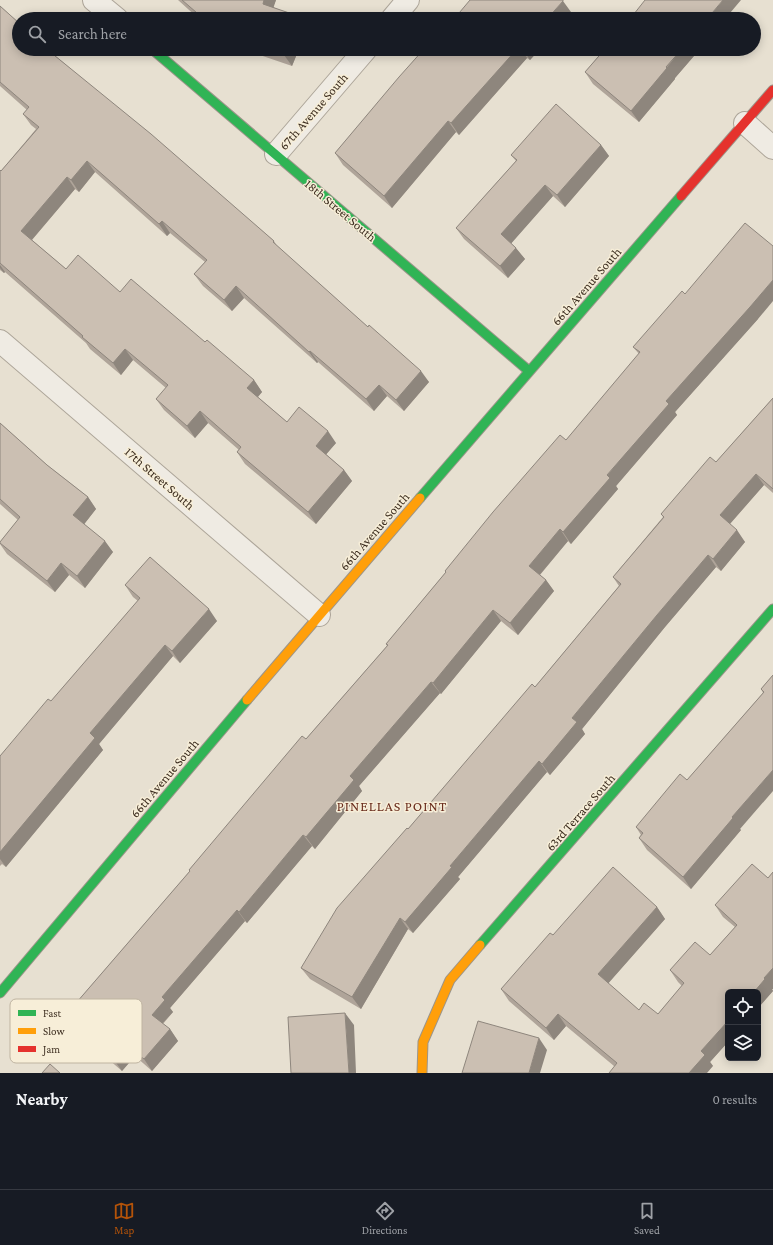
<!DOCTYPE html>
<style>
body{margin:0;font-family:"Crimson Pro",serif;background:#242831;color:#f1f3f6}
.controls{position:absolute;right:12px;bottom:12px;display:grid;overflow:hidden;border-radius:6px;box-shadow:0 2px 10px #0003}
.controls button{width:36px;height:36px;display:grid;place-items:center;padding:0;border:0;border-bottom:1px solid #363941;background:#171b24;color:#f1f3f6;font:20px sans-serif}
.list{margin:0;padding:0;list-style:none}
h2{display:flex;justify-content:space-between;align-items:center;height:52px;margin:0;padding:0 16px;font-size:17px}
h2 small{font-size:13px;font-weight:400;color:#9ea1a6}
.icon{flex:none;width:22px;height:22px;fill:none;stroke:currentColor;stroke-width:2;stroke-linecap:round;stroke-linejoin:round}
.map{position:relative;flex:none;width:773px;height:1073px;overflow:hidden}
.search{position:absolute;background:#171b24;box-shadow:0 2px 10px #0003;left:12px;right:12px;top:12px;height:44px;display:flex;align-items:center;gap:10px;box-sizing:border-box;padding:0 14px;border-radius:22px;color:#9ea1a6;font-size:15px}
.sheet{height:116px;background:#171b24}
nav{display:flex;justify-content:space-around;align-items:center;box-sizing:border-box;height:56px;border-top:1px solid #363941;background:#171b24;font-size:11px;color:#9ea1a6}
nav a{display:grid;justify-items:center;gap:2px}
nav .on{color:#b45309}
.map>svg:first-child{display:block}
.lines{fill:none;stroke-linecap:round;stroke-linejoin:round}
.street-casing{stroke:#ada599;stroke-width:24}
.fast-casing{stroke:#9c958a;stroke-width:11}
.slow-casing{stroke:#9c958a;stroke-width:11}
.jam-casing{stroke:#9c958a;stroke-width:11}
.street{stroke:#efebe3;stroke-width:22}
.fast{stroke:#30b455;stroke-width:9}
.slow{stroke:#ff9f0a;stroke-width:9}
.jam{stroke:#e5322d;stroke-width:9}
.wall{fill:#afa499}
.shaded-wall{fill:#8e867d}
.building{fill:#cbbfb2;stroke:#8e867d}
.labels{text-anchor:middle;stroke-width:3;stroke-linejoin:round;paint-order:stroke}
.street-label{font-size:13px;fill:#3d2e20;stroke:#f7eed8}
.neighbourhood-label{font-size:14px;letter-spacing:1px;fill:#6b2e1e;stroke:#f7eed8}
.key{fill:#f7eed8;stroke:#bfb4a1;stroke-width:1}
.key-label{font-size:11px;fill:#3d2e20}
</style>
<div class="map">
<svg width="773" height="1073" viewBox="0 0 773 1073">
<rect width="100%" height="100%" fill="#e7e0d1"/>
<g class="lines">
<defs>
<path id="street" d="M 94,0 L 117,19
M 392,19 L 408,0
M 745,123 L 773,148
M 276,154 L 366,49
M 0,341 L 319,615"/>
<path id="fast" d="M 152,49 L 529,371
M 420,498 L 681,196
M 480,945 L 773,609
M 0,993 L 247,700"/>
<path id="slow" d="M 247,700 L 420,498
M 422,1073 L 423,1042 L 450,980 L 480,945"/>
<path id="jam" d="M 681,196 L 773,90"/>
</defs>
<use href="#street" class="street-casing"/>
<use href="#fast" class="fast-casing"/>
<use href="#slow" class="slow-casing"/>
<use href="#jam" class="jam-casing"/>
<use href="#street" class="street"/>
<use href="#fast" class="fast"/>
<use href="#slow" class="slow"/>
<use href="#jam" class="jam"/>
</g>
<path class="wall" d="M 178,0 L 276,0 L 273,7 L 300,19 L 199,19 Z
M 0,6 L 53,54 L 274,241 L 277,246 L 429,382 L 404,411 L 387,396 L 374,411 L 318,362 L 317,363 L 244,298 L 232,311 L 203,286 L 194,274 L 205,262 L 170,233 L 167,236 L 95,172 L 79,192 L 75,189 L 32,240 L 66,269 L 120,292 L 205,342 L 254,380 L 262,392 L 258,397 L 287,422 L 336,443 L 326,454 L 344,470 L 352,481 L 316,524 L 245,464 L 237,452 L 239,450 L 208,423 L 195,438 L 164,410 L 156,399 L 166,388 L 133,360 L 121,375 L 90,349 L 86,343 L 5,272 L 4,273 L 0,270 L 0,170 L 1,171 L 36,129 L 31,125 L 23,114 L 27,110 L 0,86 Z
M 242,49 L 299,49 L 292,66 Z
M 424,49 L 540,49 L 530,60 L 527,58 L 459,135 L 456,132 L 392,208 L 343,165 L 335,153 Z
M 605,49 L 700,49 L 675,78 L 675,79 L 639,122 L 593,84 L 585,72 Z
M 601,145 L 609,156 L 565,207 L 553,196 L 511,243 L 525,259 L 508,278 L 464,239 L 456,228 L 516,161 L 511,155 Z
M 685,294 L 758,319 L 675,412 L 677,415 L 616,486 L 618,489 L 571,544 L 568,541 L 540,575 L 546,580 L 554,591 L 518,635 L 501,621 L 441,694 L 440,693 L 359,786 L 362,791 L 315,849 L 312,846 L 247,923 L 245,921 L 170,1008 L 173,1012 L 163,1024 L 170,1029 L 178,1041 L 152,1071 L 135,1056 L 122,1071 L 72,1028 L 64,1017 L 190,871 L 189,870 L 306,739 L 387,646 L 386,644 L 446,572 L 445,571 L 566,440 L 639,354 L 633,347 Z
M 773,398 L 773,493 L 764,485 L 730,524 L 745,542 L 721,571 L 716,567 L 665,627 L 582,729 L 585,734 L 550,775 L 547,772 L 458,877 L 460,879 L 413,933 L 408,929 L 361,1009 L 310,979 L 301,968 L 408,829 L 535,687 L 619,586 L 613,577 L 663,517 L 661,514 L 716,462 Z
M 0,423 L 47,465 L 88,497 L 96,509 L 84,524 L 113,552 L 85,588 L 69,575 L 55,592 L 7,554 L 0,544 L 0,542 L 18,520 L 0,504 Z
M 125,585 L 217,621 L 180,663 L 173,656 L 99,744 L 103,750 L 6,867 L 2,864 L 0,866 L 0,756 L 51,701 L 138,601 L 133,597 Z
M 773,675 L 740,829 L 741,830 L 691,889 L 647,850 L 639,838 L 641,835 L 636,827 L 687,780 L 763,693 L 761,689 Z
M 773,872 L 773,989 L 772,989 L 773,991 L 710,1062 L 713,1066 L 614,1066 L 566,1026 L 554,1040 L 509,1001 L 501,989 L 553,935 L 657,907 L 665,919 L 608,983 L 639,1010 L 658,1014 L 682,986 L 678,982 L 670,970 L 710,955 L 735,927 L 723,917 L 715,905 L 768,878 Z"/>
<path class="shaded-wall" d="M 264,0 L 276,0 L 271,15 L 263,4 Z
M 723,0 L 741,0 L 725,19 L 707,19 Z
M 563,1 L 571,12 L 565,19 L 547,19 Z
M 286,49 L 299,49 L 292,66 L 284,55 Z
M 517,49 L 521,49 L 527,58 L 459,135 L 451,123 Z
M 523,49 L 540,49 L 530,60 Z
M 682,49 L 700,49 L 675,78 L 675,79 L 639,122 L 631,111 Z
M 448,121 L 456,132 L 392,208 L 384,196 Z
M 601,145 L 609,156 L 565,207 L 557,195 Z
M 87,161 L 95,172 L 79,192 L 71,180 Z
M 67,177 L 75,189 L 30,242 L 21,231 Z
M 545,185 L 553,196 L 509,246 L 501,234 Z
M 162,221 L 170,233 L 167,236 L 159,224 Z
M 516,248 L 525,259 L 508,278 L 500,266 Z
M 0,265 L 5,272 L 4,273 L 0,268 Z
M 773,280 L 773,301 L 758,319 L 675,412 L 677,415 L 616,486 L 618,489 L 571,544 L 563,532 L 666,401 Z
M 236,286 L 244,298 L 232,311 L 224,300 Z
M 125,349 L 133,360 L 121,375 L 113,363 Z
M 310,351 L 318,362 L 317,363 L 309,352 Z
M 421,371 L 429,382 L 404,411 L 396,400 Z
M 254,380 L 262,392 L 255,400 L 247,388 Z
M 379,385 L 387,396 L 374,411 L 366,399 Z
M 200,411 L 208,423 L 195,438 L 187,426 Z
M 328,431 L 336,443 L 324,457 L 316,446 Z
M 344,470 L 352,481 L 316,524 L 308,512 Z
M 756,474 L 764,485 L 728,526 L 720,515 Z
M 88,497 L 96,509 L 82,527 L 73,515 Z
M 560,529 L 568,541 L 537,578 L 529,566 Z
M 737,530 L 745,542 L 721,571 L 713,559 Z
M 105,541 L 113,552 L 85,588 L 77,576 Z
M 708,555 L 716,567 L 665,627 L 582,729 L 585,734 L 550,775 L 542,764 L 572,718 L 657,615 Z
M 61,563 L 69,575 L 55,592 L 47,581 Z
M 546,580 L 554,591 L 518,635 L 510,623 Z
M 209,609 L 217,621 L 180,663 L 172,651 Z
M 493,610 L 501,621 L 441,694 L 433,683 Z
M 165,645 L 173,656 L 99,744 L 103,750 L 6,867 L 0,859 L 0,852 L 90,733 Z
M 431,682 L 440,693 L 359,786 L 362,791 L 315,849 L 306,837 L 350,776 Z
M 539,761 L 547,772 L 458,877 L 460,879 L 413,933 L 405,922 L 450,866 Z
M 773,770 L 773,791 L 740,829 L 741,830 L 691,889 L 683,877 L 732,817 Z
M 303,835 L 312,846 L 247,923 L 239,912 Z
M 657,907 L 665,919 L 606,986 L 598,974 Z
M 237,910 L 245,921 L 170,1008 L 173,1012 L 160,1026 L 152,1015 L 162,997 Z
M 400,918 L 408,929 L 361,1009 L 352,997 Z
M 773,968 L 773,989 L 772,989 L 773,991 L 758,1008 L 758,992 L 754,992 L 764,978 Z
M 345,1013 L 354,1025 L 356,1073 L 349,1073 Z
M 558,1014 L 566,1026 L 554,1040 L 546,1028 Z
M 728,1021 L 728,1042 L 710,1062 L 713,1066 L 707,1073 L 689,1073 L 701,1051 Z
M 170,1029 L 178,1041 L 152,1071 L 144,1059 Z
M 539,1038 L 547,1050 L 540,1073 L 529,1073 Z
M 127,1045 L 135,1056 L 122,1071 L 114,1060 Z"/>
<path class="building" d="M 182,0 L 264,0 L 263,4 L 298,16 L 297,19 L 204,19 Z
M 470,0 L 563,0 L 563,1 L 547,19 L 454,19 Z
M 645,0 L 723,0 L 707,19 L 630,19 Z
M 0,6 L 19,23 L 19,49 L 49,49 L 50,50 L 49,51 L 151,134 L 274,241 L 273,242 L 368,327 L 369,325 L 421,371 L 396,400 L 379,385 L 366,399 L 310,351 L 309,352 L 236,286 L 224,300 L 194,274 L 207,260 L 162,221 L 159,224 L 87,161 L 71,180 L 67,177 L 21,231 L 66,269 L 78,255 L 120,292 L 131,279 L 205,342 L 207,340 L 254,380 L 247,388 L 287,422 L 299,407 L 328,431 L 316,446 L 344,470 L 308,512 L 237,452 L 241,447 L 200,411 L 187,426 L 156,399 L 168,385 L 125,349 L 113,363 L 82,337 L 83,336 L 0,263 L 0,170 L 1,171 L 39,127 L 23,114 L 29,107 L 0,82 Z
M 267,49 L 286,49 L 284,55 Z
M 424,49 L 517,49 L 451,123 L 448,121 L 384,196 L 335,153 L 399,77 Z
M 605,49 L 682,49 L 666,67 L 667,68 L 631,111 L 585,72 Z
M 556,104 L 601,145 L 557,195 L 545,185 L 501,234 L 516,248 L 500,266 L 456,228 L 517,160 L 511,155 Z
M 745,223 L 773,246 L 773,280 L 750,307 L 666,401 L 669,404 L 607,475 L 610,478 L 563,532 L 560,529 L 529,566 L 546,580 L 510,623 L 493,610 L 433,683 L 431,682 L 350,776 L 354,780 L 306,837 L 303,835 L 239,912 L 237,910 L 162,997 L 165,1000 L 152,1015 L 170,1029 L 144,1059 L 127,1045 L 114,1060 L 64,1017 L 190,871 L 189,870 L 302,736 L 306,739 L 388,645 L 386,644 L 446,572 L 445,571 L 493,512 L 560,435 L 566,440 L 640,352 L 633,347 L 682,291 L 685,294 Z
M 773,398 L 773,489 L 756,474 L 720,515 L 737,530 L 713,559 L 708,555 L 657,615 L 572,718 L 577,722 L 542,764 L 539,761 L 450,866 L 452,867 L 405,922 L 400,918 L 352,997 L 301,968 L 337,908 L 407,828 L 408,829 L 532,684 L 535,687 L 621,584 L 613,577 L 664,517 L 661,514 L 710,457 L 716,462 Z
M 0,423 L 47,465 L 88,497 L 73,515 L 105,541 L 77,576 L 61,563 L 47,581 L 0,543 L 0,542 L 20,517 L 0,499 Z
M 150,557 L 209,609 L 172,651 L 165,645 L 90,733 L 95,738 L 0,852 L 0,756 L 48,699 L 51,701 L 140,598 L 125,585 Z
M 773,675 L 773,770 L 732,817 L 733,818 L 683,877 L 639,838 L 643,833 L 636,827 L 680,774 L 687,780 L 764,692 L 761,689 Z
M 752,864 L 768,878 L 773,872 L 773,968 L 764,978 L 765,979 L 754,992 L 728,992 L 728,1021 L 701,1051 L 705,1055 L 689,1073 L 609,1073 L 617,1063 L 558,1014 L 546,1028 L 501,989 L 550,933 L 553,935 L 613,867 L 657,907 L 598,974 L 639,1010 L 644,1003 L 658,1014 L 684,983 L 670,970 L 695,942 L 710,955 L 737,925 L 715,905 Z
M 345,1013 L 349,1073 L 291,1073 L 288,1017 Z
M 478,1021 L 539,1038 L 529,1073 L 462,1073 Z
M 50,1064 L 60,1073 L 42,1073 Z"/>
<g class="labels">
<g class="street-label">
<text transform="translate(313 111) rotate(-49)" y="5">67th Avenue South</text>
<text transform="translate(341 210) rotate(40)" y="5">18th Street South</text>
<text transform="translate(586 286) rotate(-49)" y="5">66th Avenue South</text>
<text transform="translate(160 478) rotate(41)" y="5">17th Street South</text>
<text transform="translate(374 531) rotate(-49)" y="5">66th Avenue South</text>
<text transform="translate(164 778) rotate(-50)" y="5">66th Avenue South</text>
<text transform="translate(580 812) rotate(-49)" y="5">63rd Terrace South</text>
</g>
<g class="neighbourhood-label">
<text x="392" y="811">PINELLAS POINT</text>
</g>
</g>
<rect x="10" y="999" width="132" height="64" rx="6" class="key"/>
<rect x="18" y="1010" width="18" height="6" fill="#30b455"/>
<rect x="18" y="1028" width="18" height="6" fill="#ff9f0a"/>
<rect x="18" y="1046" width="18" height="6" fill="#e5322d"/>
<g class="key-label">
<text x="43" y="1017">Fast</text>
<text x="43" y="1035">Slow</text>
<text x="43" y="1053">Jam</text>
</g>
</svg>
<div class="controls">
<button><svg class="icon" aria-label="locate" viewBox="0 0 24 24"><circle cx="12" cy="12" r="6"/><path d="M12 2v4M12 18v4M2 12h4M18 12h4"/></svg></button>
<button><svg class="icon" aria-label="layers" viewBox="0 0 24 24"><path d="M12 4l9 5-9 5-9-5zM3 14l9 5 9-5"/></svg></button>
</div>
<div class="search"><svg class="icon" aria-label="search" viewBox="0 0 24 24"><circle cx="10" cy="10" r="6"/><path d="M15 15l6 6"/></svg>Search here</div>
</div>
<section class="sheet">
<h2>Nearby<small>0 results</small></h2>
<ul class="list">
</ul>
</section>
<nav>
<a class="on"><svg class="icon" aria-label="map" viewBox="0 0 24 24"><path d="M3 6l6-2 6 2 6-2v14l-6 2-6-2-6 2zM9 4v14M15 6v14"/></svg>Map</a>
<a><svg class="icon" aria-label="directions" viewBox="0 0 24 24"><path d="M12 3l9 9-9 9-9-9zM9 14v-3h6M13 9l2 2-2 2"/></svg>Directions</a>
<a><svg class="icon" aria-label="saved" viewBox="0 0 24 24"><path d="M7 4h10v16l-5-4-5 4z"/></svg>Saved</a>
</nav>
